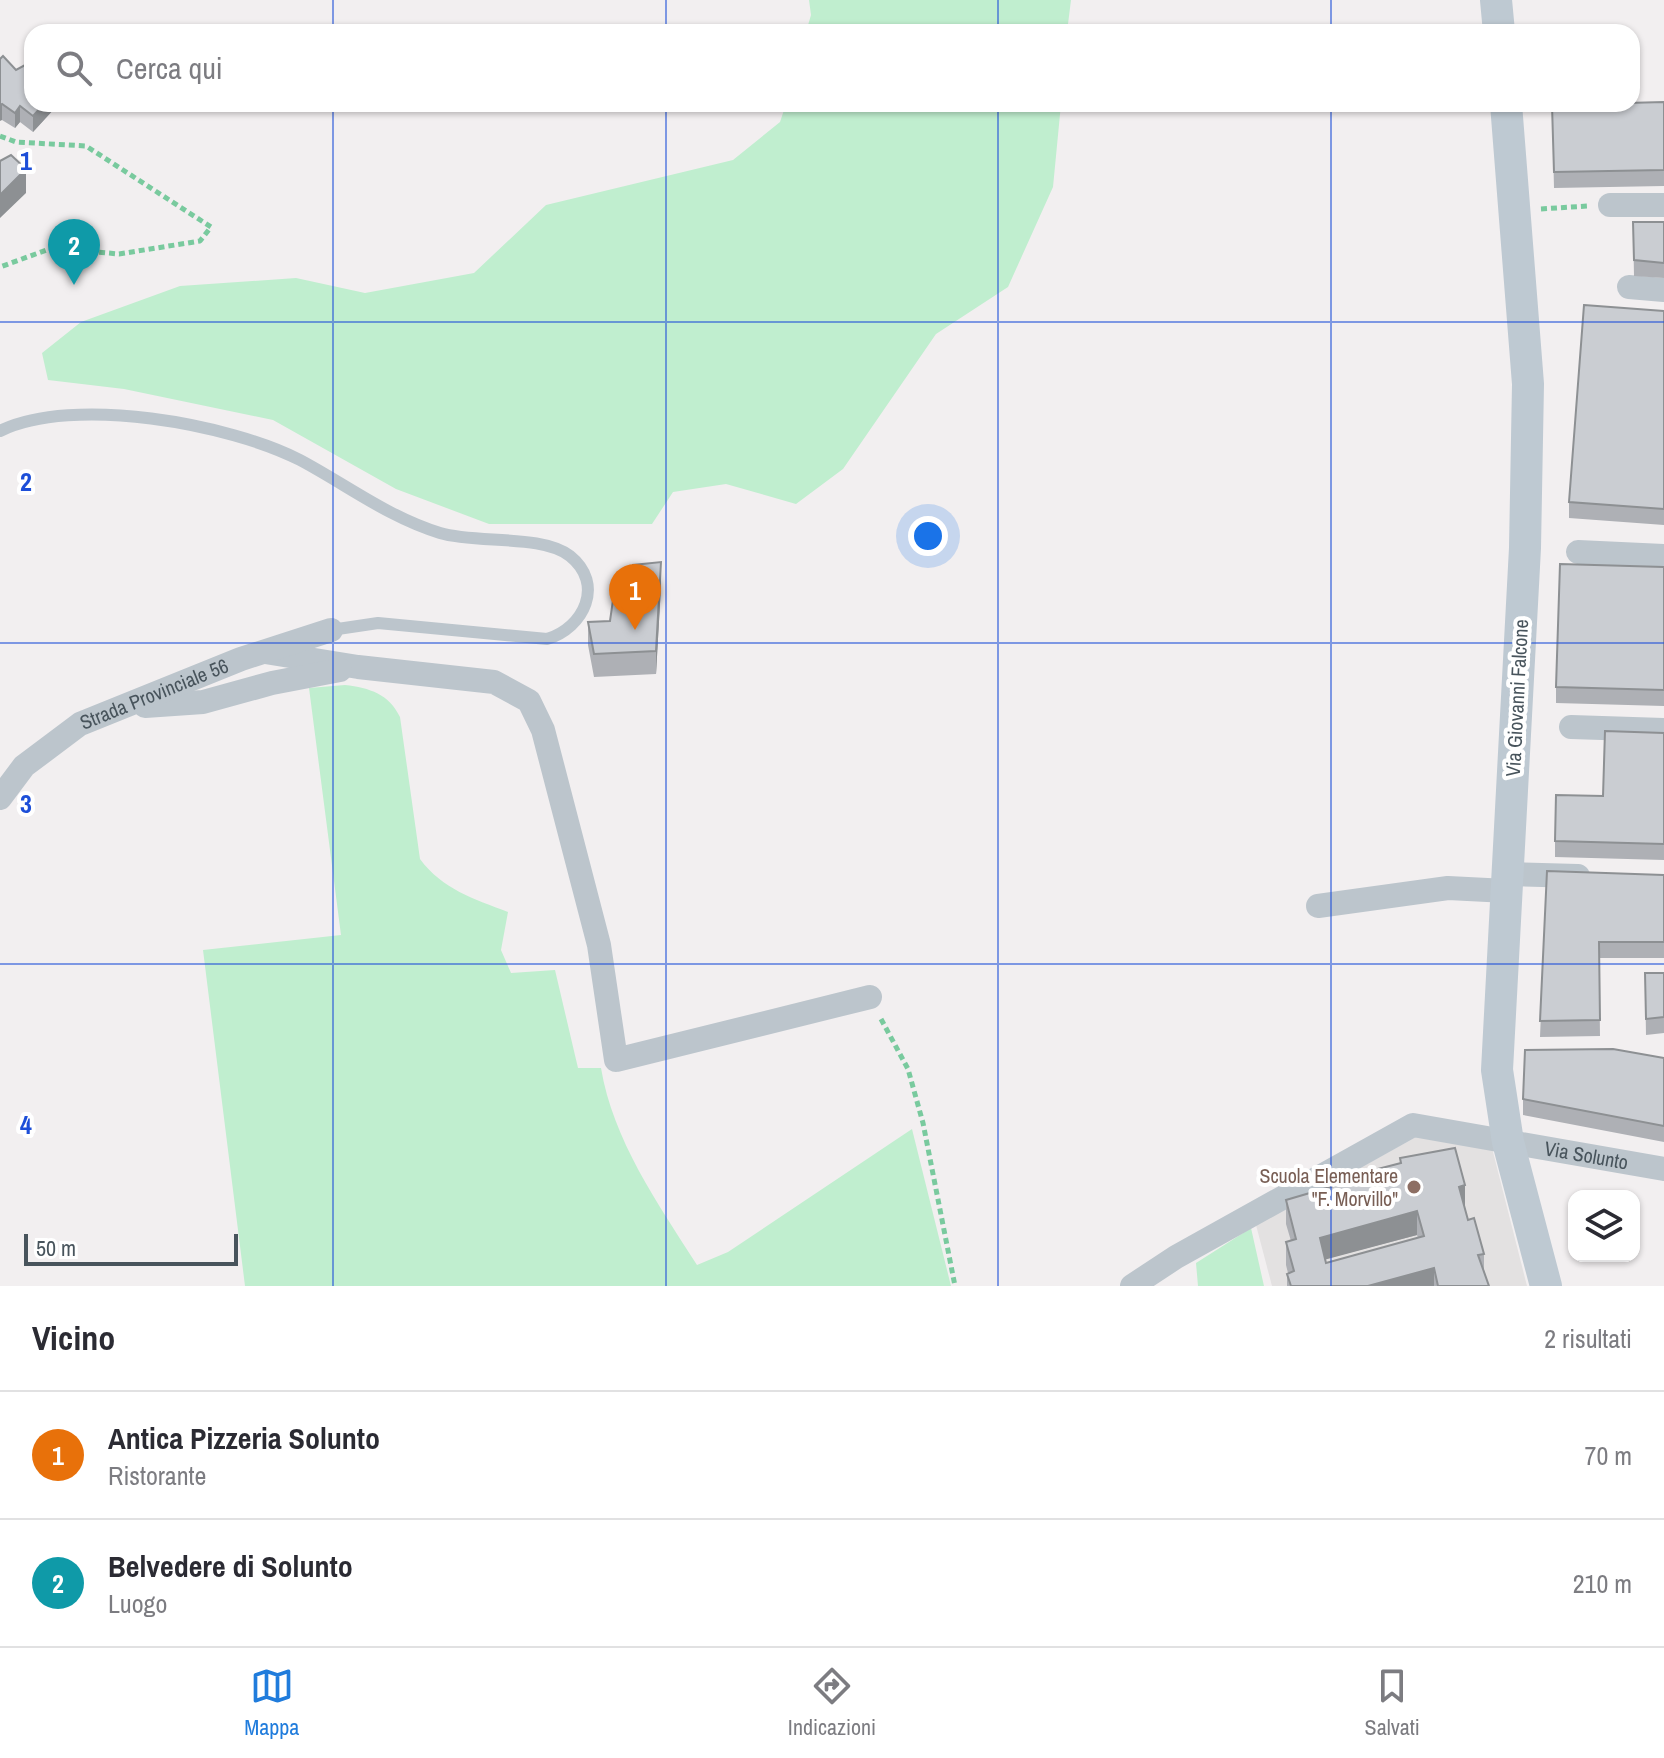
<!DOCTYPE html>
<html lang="it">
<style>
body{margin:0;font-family:"Archivo Narrow",sans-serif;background:#f7f7f7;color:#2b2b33}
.controls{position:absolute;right:24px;bottom:24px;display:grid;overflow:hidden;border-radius:16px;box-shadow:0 2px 6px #0004}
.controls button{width:72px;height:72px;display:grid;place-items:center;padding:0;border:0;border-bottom:2px solid #e1e1e2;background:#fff;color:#2b2b33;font:40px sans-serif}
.scale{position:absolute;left:24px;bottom:20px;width:214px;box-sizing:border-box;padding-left:8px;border:4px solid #48545c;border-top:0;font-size:22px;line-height:28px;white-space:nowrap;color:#48545c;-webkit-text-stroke:6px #fff;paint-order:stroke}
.you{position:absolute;left:928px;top:536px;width:28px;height:28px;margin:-20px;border:6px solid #fff;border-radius:50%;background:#1a73e8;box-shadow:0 0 0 12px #1a73e833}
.badge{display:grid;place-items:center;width:52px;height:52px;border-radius:50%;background:#207cdc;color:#fff;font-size:26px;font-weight:700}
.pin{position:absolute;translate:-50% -66px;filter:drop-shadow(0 2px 4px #0008)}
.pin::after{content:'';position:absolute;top:42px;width:28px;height:24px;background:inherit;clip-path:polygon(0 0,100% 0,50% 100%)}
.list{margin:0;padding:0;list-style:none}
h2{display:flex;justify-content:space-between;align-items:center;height:104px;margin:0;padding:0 32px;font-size:34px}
h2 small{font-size:26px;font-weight:400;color:#7c7c81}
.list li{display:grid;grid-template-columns:52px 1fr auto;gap:24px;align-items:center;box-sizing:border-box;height:128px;padding:0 32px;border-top:2px solid #e1e1e2}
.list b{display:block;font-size:30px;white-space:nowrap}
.list p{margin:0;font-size:26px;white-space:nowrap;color:#7c7c81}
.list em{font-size:26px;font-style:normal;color:#7c7c81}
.icon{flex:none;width:44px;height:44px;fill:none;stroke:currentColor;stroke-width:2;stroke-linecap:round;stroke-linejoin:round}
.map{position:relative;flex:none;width:1664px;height:1286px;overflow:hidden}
.search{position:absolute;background:#fff;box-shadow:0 2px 6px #0004;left:24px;right:24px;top:24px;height:88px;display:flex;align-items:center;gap:20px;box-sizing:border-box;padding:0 28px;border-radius:24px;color:#7c7c81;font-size:30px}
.sheet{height:360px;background:#fff}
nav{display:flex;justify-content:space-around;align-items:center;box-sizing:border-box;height:112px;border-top:2px solid #e1e1e2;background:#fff;font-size:22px;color:#7c7c81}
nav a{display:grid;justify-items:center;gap:4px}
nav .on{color:#207cdc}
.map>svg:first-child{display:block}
.education{fill:#e3e1e1}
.green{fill:#c0eecf}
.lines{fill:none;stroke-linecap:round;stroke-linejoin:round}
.path{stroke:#79ca9e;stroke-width:5;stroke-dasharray:6 4;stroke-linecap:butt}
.lane{stroke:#bcc5cc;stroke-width:12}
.street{stroke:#bcc5cc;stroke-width:24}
.secondary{stroke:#bec9d2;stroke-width:32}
.wall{fill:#aeb0b5;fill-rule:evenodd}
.shaded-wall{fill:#8d9093}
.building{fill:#cacdd2;stroke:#8d9093;stroke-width:2;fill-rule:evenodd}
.grid{fill:none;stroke:#1d4ed8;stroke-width:2;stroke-opacity:0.55}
.education-dot{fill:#8d6e63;stroke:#fff;stroke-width:3}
.labels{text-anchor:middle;stroke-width:8;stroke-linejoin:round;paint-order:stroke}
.street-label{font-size:20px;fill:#48545c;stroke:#fff}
.education-label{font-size:20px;fill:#785e54;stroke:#fff;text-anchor:end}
.grid-label{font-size:26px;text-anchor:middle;font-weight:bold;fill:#1d4ed8;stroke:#fff;stroke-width:8;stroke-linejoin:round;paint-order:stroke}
</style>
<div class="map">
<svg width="1664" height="1286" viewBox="0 0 1664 1286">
<rect width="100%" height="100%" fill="#f2eff0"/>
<path class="education" d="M 1425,1132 L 1492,1148 L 1527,1286 L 1272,1286 L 1256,1225 Z"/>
<path class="green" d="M 809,0 L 1071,0 L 1067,32 L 806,32 L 811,15 Z
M 786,104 L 1061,104 L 1053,187 L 1008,287 L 936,334 L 843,469 L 796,504 L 726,484 L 673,492 L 652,524 L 489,524 L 396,489 L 273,420 L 124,389 L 48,380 L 42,353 L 81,322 L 180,286 L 296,278 L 365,293 L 474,273 L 546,205 L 733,160 L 780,122 Z
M 345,685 C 370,688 389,694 400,717 L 420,859 C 442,889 474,899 508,912 L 501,950 L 511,973 L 555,970 L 578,1068 L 601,1068 C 613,1140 658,1204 697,1265 L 728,1252 L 912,1129 L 951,1286 L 245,1286 L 203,950 L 341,935 L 309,688 Z
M 1251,1228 L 1264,1286 L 1198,1286 L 1196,1263 Z"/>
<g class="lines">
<path class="path" d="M 0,136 L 16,142 L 86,146 L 211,227 L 200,241 L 119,254 L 52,248 L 0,267
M 1541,209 L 1587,206
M 881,1019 L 908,1069 L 923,1123 L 955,1286"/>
<path class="lane" d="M 0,431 C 73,395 230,424 300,460 C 347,485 388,517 440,533 C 476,544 542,534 570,556 C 605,584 584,628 547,639 L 378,623 L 331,630"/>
<g class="street">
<path d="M 1610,205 L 1664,205"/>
<path d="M 1629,287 L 1664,290"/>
<path d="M 1578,552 L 1664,556"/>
<path d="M 265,652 L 358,667 L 494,682 L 529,701 L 543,730 L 599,945 L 616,1060 L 870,997"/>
<path d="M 145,706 L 203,702 L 272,683 L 340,670"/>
<path d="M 1571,727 L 1664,730"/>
<path id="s1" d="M 0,798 L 24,766 L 80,724 L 241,659 L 331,630"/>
<path d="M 1508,874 L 1578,876"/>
<path d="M 1318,906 L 1448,888 L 1507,891"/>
<path id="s2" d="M 1132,1286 L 1176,1257 L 1413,1125 L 1664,1169"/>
</g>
<path class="secondary" d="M 1496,0 L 1499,32
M 1506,104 L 1528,384 L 1525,548 L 1497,1070 L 1508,1142 L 1546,1286"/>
</g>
<path class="wall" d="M 0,59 L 32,104 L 55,104 L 55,108 L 33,132 L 20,122 L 15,128 L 2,120 Z
M 1664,102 L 1664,186 L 1554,188 L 1552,105 Z
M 1633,222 L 1664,222 L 1664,278 L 1634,276 Z
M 1664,311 L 1664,525 L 1569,518 L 1569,502 Z
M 1664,567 L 1664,706 L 1556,703 L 1556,687 Z
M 661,586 L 656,674 L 594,677 L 588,645 L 588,622 L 610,621 Z
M 1664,733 L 1664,860 L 1555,857 L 1555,841 L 1603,796 Z
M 1547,871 L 1664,875 L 1664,958 L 1599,958 L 1600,1036 L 1540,1037 Z
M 1645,973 L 1664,973 L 1664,1033 L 1646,1035 Z
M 1664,1058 L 1664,1142 L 1523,1115 L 1523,1099 Z
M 1400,1158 L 1465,1209 L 1468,1220 L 1484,1254 L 1484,1270 L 1489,1286 L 1287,1286 L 1287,1274 L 1288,1273 L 1286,1265 L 1286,1242 L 1291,1241 L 1286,1224 L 1286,1200 L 1370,1175 L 1370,1171 L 1400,1163 ZM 1417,1235 L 1418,1238 L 1326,1263 L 1325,1259 Z"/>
<path class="shaded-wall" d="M 2,104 L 2,120 L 0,121 L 0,105 Z
M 44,104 L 55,104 L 55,108 L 33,132 L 33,116 Z
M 20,106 L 20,122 L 15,128 L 15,113 Z
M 26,169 L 26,193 L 0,218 L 0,195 Z
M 661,562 L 661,586 L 656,674 L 656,651 Z
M 1465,1185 L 1465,1209 L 1459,1187 Z
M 1417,1211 L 1417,1235 L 1320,1261 L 1320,1238 Z
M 1434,1268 L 1434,1286 L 1368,1286 Z"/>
<path class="building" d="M 3,56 L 16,70 L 27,64 L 32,68 L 32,104 L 44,104 L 33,116 L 20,106 L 15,113 L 2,104 L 0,105 L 0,59 Z
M 1664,102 L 1664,170 L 1554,172 L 1552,105 Z
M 11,155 L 26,169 L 0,195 L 0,161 Z
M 1633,222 L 1664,222 L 1664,263 L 1634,260 Z
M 1584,305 L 1664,311 L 1664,509 L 1569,502 Z
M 661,562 L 656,651 L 594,654 L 588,622 L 610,621 L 614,593 L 633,590 L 633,565 Z
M 1560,564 L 1664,567 L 1664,690 L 1556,687 Z
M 1605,731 L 1664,733 L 1664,844 L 1555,841 L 1556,795 L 1603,796 Z
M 1547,871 L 1664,875 L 1664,942 L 1599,942 L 1600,1020 L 1540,1021 Z
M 1645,973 L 1664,973 L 1664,1017 L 1646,1019 Z
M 1613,1049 L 1664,1058 L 1664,1126 L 1523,1099 L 1525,1050 Z
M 1455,1148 L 1465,1185 L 1459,1187 L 1468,1220 L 1474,1218 L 1484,1254 L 1478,1255 L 1489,1286 L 1438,1286 L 1434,1268 L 1368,1286 L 1291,1286 L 1287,1274 L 1294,1271 L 1286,1242 L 1296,1239 L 1286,1200 L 1371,1175 L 1370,1171 L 1401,1163 L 1400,1158 ZM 1417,1211 L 1424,1236 L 1326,1263 L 1320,1238 Z"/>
<path class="grid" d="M 333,0 L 333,32M 666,0 L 666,32M 998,0 L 998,32M 1331,0 L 1331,32M 333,104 L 333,1286M 666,104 L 666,1286M 998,104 L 998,1286M 1331,104 L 1331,1286M 0,322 L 1664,322M 0,643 L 1664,643M 0,964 L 1664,964"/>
<circle class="education-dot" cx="1414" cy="1187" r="8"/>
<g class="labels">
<g class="street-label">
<text dy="7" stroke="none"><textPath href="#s1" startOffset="190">Strada Provinciale 56</textPath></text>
<text transform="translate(1517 698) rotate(-87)" y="7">Via Giovanni Falcone</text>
<text dy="7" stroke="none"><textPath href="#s2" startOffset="500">Via Solunto</textPath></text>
</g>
<g class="education-label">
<text x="1398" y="1183">Scuola Elementare<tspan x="1398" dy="23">"F. Morvillo"</tspan></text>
</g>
</g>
<g class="grid-label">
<text x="26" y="170">1</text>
<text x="26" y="491">2</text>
<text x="26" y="813">3</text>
<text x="26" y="1134">4</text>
</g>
</svg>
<div class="controls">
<button><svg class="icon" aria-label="layers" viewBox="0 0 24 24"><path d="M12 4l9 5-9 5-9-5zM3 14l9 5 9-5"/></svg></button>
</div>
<div class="scale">50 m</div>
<div class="you"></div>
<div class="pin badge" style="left:635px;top:630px;background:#e8710a">1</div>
<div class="pin badge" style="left:74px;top:285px;background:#0f9aa8">2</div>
<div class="search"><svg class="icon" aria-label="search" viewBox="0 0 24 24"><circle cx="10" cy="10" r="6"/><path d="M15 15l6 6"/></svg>Cerca qui</div>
</div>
<section class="sheet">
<h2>Vicino<small>2 risultati</small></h2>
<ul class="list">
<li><span class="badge" style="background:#e8710a">1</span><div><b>Antica Pizzeria Solunto</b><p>Ristorante</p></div><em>70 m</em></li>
<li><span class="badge" style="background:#0f9aa8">2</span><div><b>Belvedere di Solunto</b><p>Luogo</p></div><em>210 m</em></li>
</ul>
</section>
<nav>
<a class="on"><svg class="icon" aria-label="map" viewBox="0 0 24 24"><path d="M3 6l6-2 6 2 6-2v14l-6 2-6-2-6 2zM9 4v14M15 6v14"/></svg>Mappa</a>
<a><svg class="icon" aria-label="directions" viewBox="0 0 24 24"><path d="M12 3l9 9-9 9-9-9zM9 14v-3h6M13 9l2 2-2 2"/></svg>Indicazioni</a>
<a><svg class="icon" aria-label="saved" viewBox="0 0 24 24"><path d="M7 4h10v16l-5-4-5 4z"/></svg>Salvati</a>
</nav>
